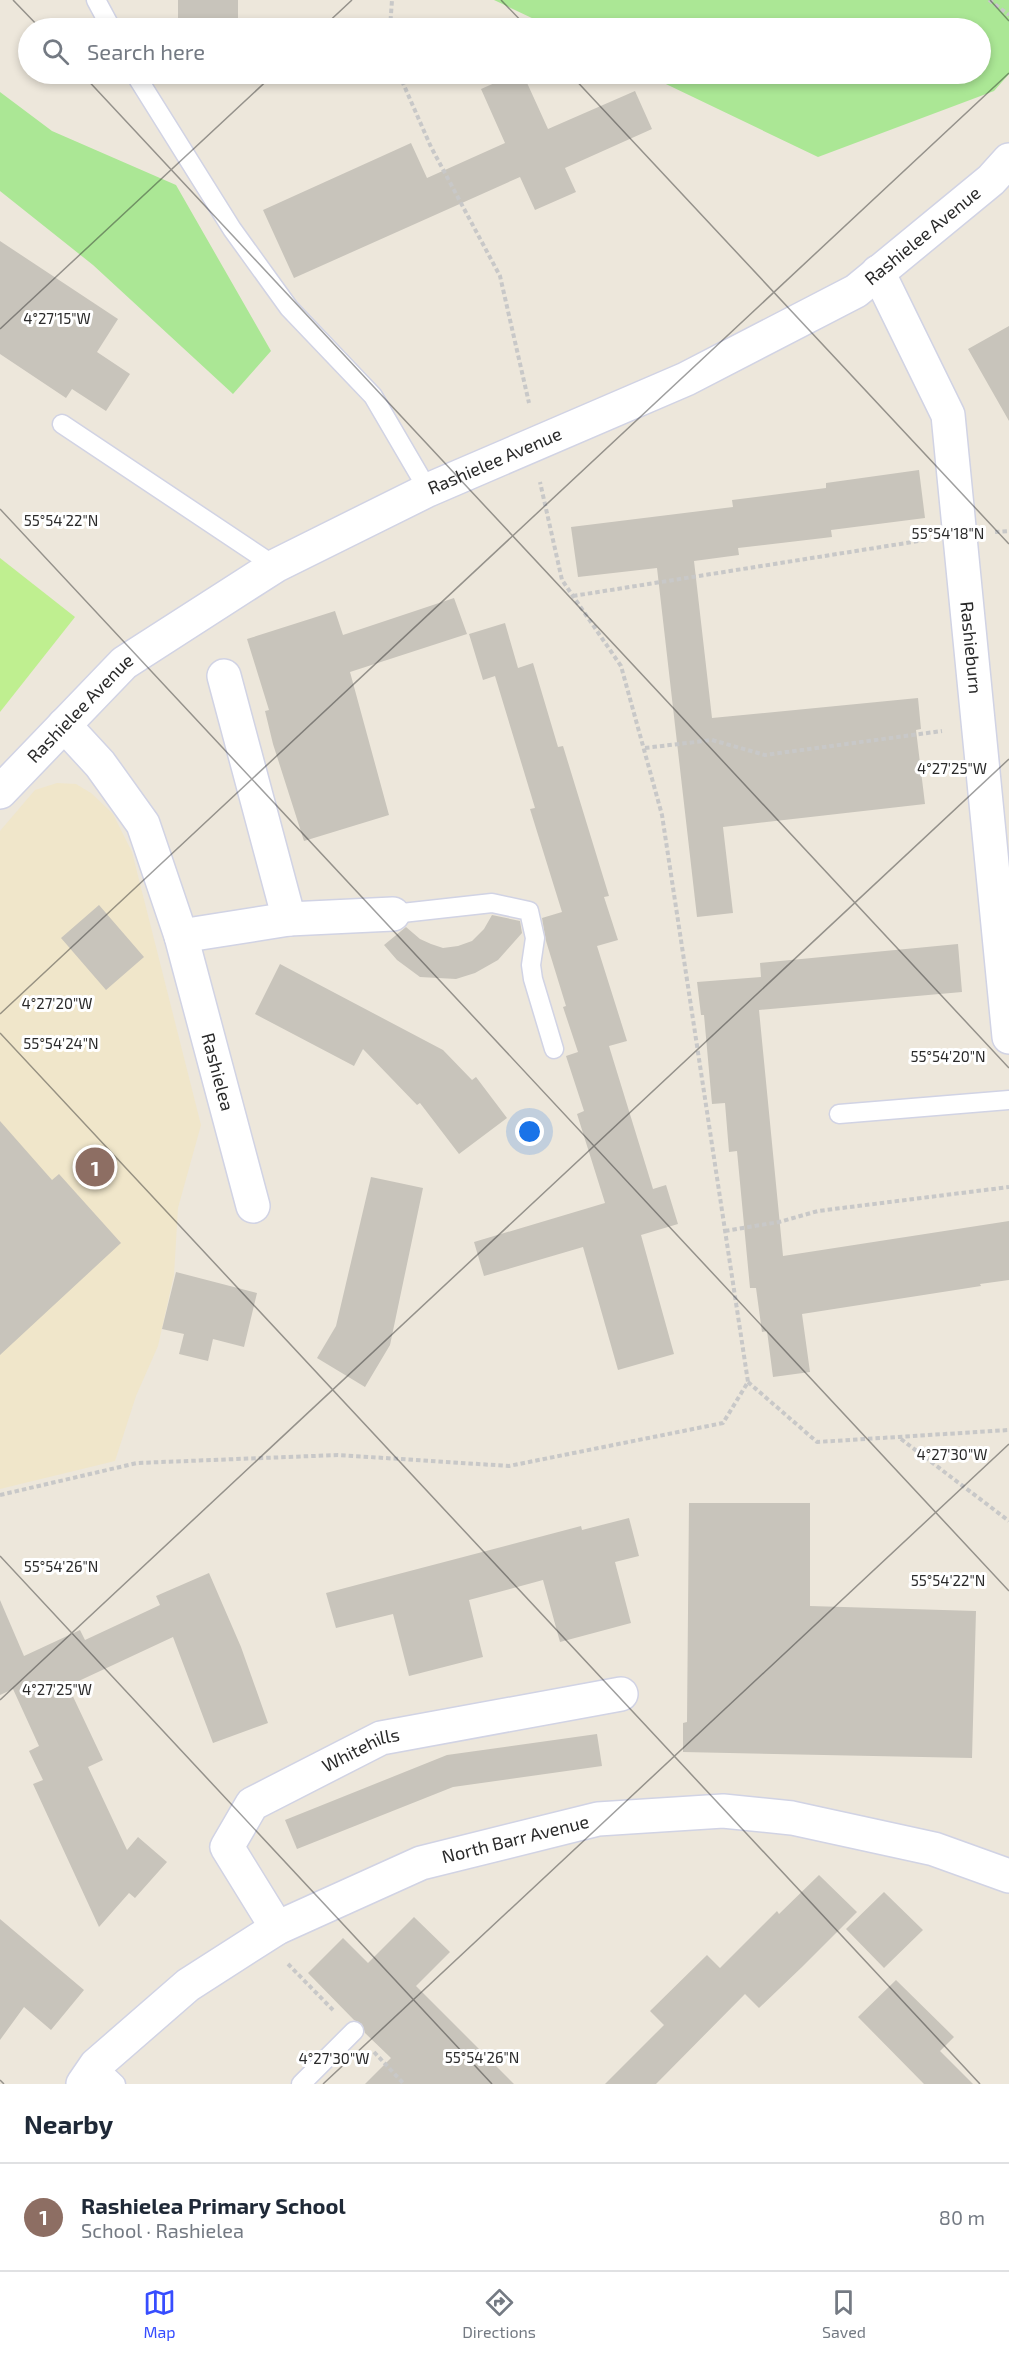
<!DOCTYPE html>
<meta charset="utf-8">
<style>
body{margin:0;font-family:"Exo 2",sans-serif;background:#f6f6f7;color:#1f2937}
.you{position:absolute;left:530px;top:1132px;width:21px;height:21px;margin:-15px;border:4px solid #fff;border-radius:50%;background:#1a73e8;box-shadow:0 0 0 9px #1a73e833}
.badge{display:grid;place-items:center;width:39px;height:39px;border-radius:50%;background:#374dff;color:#fff;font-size:20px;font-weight:700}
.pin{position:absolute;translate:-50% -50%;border:3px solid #fff;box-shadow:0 2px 6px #0006}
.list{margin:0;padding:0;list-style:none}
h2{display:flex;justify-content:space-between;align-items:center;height:78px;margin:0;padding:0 24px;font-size:26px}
h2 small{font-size:20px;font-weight:400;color:#747a83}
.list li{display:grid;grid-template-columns:39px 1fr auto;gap:18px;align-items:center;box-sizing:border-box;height:108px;padding:0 24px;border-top:2px solid #e0e1e3}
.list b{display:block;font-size:22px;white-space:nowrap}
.list p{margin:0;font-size:20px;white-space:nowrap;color:#747a83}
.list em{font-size:20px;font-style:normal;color:#747a83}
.icon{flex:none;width:33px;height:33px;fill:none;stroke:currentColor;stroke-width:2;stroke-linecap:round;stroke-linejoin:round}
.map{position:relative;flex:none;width:1009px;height:2084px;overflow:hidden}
.search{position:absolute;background:#fff;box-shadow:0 3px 9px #0003;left:18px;right:18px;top:18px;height:66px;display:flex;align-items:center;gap:15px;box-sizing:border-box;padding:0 21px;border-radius:33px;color:#747a83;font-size:22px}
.sheet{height:186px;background:#fff}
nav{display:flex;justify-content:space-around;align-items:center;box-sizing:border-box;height:84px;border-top:2px solid #e0e1e3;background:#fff;font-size:16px;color:#747a83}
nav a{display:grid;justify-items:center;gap:3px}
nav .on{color:#374dff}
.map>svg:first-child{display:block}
.education{fill:#f0e6ca}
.green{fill:#abe795}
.pitch{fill:#bfef90}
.building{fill:#c8c4bb}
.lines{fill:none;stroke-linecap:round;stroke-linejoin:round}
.service-casing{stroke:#d1d3e4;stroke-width:21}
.minor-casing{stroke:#d1d3e4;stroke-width:36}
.path{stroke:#c8c8c8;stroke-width:4;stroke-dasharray:4.5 3;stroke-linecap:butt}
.service{stroke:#fff;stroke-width:18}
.minor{stroke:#fff;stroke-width:33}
.ticks{fill:none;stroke:#2a2a2a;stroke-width:1.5;stroke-opacity:0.45}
.labels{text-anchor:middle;stroke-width:6;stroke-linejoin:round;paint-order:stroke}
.street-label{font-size:18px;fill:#2a2a2a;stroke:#fff}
.ticks-label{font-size:15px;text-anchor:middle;fill:#2a2a2a;stroke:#fff;stroke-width:6;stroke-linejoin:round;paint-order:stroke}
</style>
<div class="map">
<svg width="1009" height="2084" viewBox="0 0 1009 2084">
<rect width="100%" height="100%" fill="#ede7db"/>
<path class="education" d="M 57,783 L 76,784 L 91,793 L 113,814 L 132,852 L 201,1125 L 178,1208 L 174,1275 L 158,1346 L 136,1396 L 115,1461 L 0,1489 L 0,831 L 35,790 Z"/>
<path class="green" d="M 494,0 L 1009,0 L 1009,74 L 994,91 L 818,157 L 645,74 L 980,74 L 980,28 L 553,28 Z
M 0,92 L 52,131 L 176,185 L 271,351 L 233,394 L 93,265 L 0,191 Z"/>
<path class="pitch" d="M 0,558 L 75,617 L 0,712 Z"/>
<path class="building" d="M 178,0 L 238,0 L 238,28 L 178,28 Z
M 179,74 L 239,74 L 239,79 L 179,79 Z
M 515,74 L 523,74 L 548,129 L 635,91 L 652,129 L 565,168 L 576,192 L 535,210 L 520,177 L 294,278 L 263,210 L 411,143 L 427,178 L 505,143 L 481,89 Z
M 0,241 L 118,319 L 97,352 L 130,374 L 106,411 L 72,389 L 66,398 L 0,354 Z
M 1009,326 L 1009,421 L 968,349 Z
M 919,470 L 925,518 L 831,530 L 832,537 L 738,548 L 739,555 L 694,561 L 712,718 L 918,698 L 921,729 L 916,730 L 925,804 L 723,827 L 733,913 L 697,917 L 657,568 L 578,577 L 571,527 L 733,507 L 732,500 L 826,488 L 826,483 Z
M 454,598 L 467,634 L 350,672 L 389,815 L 304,841 L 273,744 L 265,711 L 269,710 L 247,639 L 335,611 L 343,635 Z
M 505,623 L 518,668 L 533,663 L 558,747 L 563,746 L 609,896 L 604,897 L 618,940 L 597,946 L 627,1041 L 609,1046 L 653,1189 L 666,1185 L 678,1224 L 641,1235 L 674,1354 L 618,1370 L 583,1247 L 484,1276 L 474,1242 L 605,1203 L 577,1114 L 584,1111 L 566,1056 L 578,1052 L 563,1007 L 566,1006 L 546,941 L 542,918 L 562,912 L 530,809 L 535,808 L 495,676 L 483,680 L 469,634 Z
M 99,905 L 144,957 L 106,990 L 61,938 Z
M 492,915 L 520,921 L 522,933 L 498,960 L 475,973 L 456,979 L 420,977 L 397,960 L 384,945 L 406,927 L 420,939 L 431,944 L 443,948 L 458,946 L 472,941 L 484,929 Z
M 958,944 L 962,992 L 759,1010 L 783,1256 L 1009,1221 L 1009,1280 L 980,1284 L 981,1286 L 802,1314 L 810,1372 L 773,1377 L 767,1331 L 762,1332 L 756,1288 L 750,1288 L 737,1151 L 729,1152 L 725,1103 L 712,1104 L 704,1015 L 701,1015 L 697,982 L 761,977 L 760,963 Z
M 280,964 L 443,1050 L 472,1080 L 476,1077 L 507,1118 L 459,1154 L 420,1103 L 417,1105 L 363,1049 L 354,1066 L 255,1014 Z
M 0,1121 L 52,1180 L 59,1174 L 121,1243 L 0,1355 Z
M 371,1177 L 423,1188 L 390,1345 L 365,1387 L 317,1358 L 336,1326 Z
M 176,1272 L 257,1293 L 244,1347 L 213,1339 L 208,1361 L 179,1354 L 184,1334 L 162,1329 Z
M 689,1503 L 810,1503 L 810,1606 L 976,1611 L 972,1758 L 683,1752 L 683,1723 L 687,1722 Z
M 629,1518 L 639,1556 L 615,1562 L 631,1623 L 560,1642 L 543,1580 L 469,1600 L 483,1657 L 409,1676 L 393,1614 L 336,1628 L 326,1593 L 581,1526 L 582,1530 Z
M 209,1573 L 241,1647 L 268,1723 L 213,1743 L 173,1637 L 68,1686 L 103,1760 L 88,1767 L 127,1850 L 138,1837 L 167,1862 L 135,1898 L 129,1893 L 99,1927 L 33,1784 L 43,1780 L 29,1751 L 39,1746 L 13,1689 L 0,1695 L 0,1600 L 24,1656 L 80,1630 L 85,1640 L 160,1605 L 156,1596 Z
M 597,1734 L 602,1766 L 453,1787 L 297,1849 L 285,1820 L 447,1755 Z
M 819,1875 L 857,1912 L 802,1967 L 759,2008 L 745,1994 L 656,2084 L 605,2084 L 664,2025 L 650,2011 L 707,1955 L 720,1968 L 777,1911 L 779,1914 Z
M 884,1892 L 923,1930 L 884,1968 L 846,1929 Z
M 414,1917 L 450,1952 L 416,1986 L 514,2084 L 365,2084 L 391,2058 L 365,2033 L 362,2024 L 354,2020 L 308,1973 L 343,1938 L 368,1963 Z
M 0,1919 L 84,1990 L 51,2030 L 24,2007 L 0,2040 Z
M 896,1980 L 954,2037 L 940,2051 L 973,2084 L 924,2084 L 858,2017 Z"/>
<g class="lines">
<defs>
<path id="service" d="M 96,0 L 111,28
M 135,74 L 232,229 L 289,308 L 373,396 L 428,490
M 62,424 L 275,566
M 393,914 L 492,903 L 529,911 L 535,938 L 531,965 L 533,979 L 554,1049
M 839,1114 L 1009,1100
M 96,2065 L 116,2084
M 301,2084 L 354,2031"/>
<g id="minor">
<path id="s1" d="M 878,272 L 948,415 L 1009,1037"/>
<path d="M 224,676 L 289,919"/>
<path id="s2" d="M 64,725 L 100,764 L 143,824 L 181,936 L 253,1206"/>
<path id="s3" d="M 0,792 L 124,663 L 275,566 L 428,490 L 686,379 L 856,291 L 991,180 L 1009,160"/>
<path d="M 181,936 L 289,919 L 393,914"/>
<path id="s4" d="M 277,1928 L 227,1847 L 252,1804 L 381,1738 L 621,1694"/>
<path id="s5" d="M 83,2084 L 96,2065 L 188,1985 L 277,1928 L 421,1863 L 598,1819 L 723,1811 L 792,1818 L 934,1849 L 1009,1876"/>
</g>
</defs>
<use href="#service" class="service-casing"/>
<use href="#minor" class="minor-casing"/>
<path class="path" d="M 989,0 L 1009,15
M 390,28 L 392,0
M 399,74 L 431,147 L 500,276 L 529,403
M 995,532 L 1009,531
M 573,596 L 925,540
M 645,748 L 712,740 L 765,755 L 942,731
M 725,1231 L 779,1222 L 818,1211 L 1009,1187
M 748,1382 L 817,1442 L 1009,1430
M 901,1439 L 1009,1521
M 0,1495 L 137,1463 L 338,1455 L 509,1466 L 723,1423 L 748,1382 L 662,815 L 621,666 L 562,580 L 540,482
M 288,1964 L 333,2010
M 374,2052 L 404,2084"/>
<use href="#service" class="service"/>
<use href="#minor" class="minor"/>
</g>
<path class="ticks" d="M 13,0 L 40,28M 501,0 L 528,28M 990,0 L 1009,21M 322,28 L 352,0M 82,74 L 1009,1068M 570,74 L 1009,544M 0,329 L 274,74M 0,509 L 1009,1591M 0,1014 L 1009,73M 0,1033 L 980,2084M 0,1556 L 492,2084M 0,1700 L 1009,759M 0,2080 L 4,2084M 323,2084 L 1009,1444"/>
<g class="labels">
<g class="street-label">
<text dy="6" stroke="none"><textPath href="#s3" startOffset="1088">Rashielee Avenue</textPath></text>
<text dy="6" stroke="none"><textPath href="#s3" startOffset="602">Rashielee Avenue</textPath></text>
<text dy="6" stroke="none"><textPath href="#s1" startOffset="393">Rashieburn</textPath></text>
<text dy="6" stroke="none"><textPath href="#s3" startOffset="116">Rashielee Avenue</textPath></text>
<text dy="6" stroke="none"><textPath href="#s2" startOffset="386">Rashielea</textPath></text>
<text dy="6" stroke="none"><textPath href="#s4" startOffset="267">Whitehills</textPath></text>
<text dy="6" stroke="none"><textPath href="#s5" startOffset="506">North Barr Avenue</textPath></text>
</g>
</g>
<g class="ticks-label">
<text x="57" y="324">4°27'15"W</text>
<text x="61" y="526">55°54'22"N</text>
<text x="948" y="539">55°54'18"N</text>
<text x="952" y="774">4°27'25"W</text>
<text x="57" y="1009">4°27'20"W</text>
<text x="61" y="1049">55°54'24"N</text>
<text x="948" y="1062">55°54'20"N</text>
<text x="952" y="1460">4°27'30"W</text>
<text x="61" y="1572">55°54'26"N</text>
<text x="948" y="1586">55°54'22"N</text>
<text x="57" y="1695">4°27'25"W</text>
<text x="482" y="2063">55°54'26"N</text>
<text x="334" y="2064">4°27'30"W</text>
</g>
</svg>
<div class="you"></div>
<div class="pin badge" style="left:95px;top:1167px;background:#8d6e63">1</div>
<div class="search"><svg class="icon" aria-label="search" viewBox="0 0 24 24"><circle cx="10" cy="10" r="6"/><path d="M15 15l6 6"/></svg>Search here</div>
</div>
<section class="sheet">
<h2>Nearby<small></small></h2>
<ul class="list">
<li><span class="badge" style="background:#8d6e63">1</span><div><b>Rashielea Primary School</b><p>School · Rashielea</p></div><em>80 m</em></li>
</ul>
</section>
<nav>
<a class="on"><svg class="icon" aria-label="map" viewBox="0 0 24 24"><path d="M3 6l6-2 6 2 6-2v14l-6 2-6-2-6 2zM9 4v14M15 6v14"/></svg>Map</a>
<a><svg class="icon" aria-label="directions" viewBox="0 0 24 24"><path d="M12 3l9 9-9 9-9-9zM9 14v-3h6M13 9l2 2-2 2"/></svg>Directions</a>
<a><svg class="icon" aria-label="saved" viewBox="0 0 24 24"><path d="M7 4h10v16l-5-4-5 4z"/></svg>Saved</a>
</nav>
